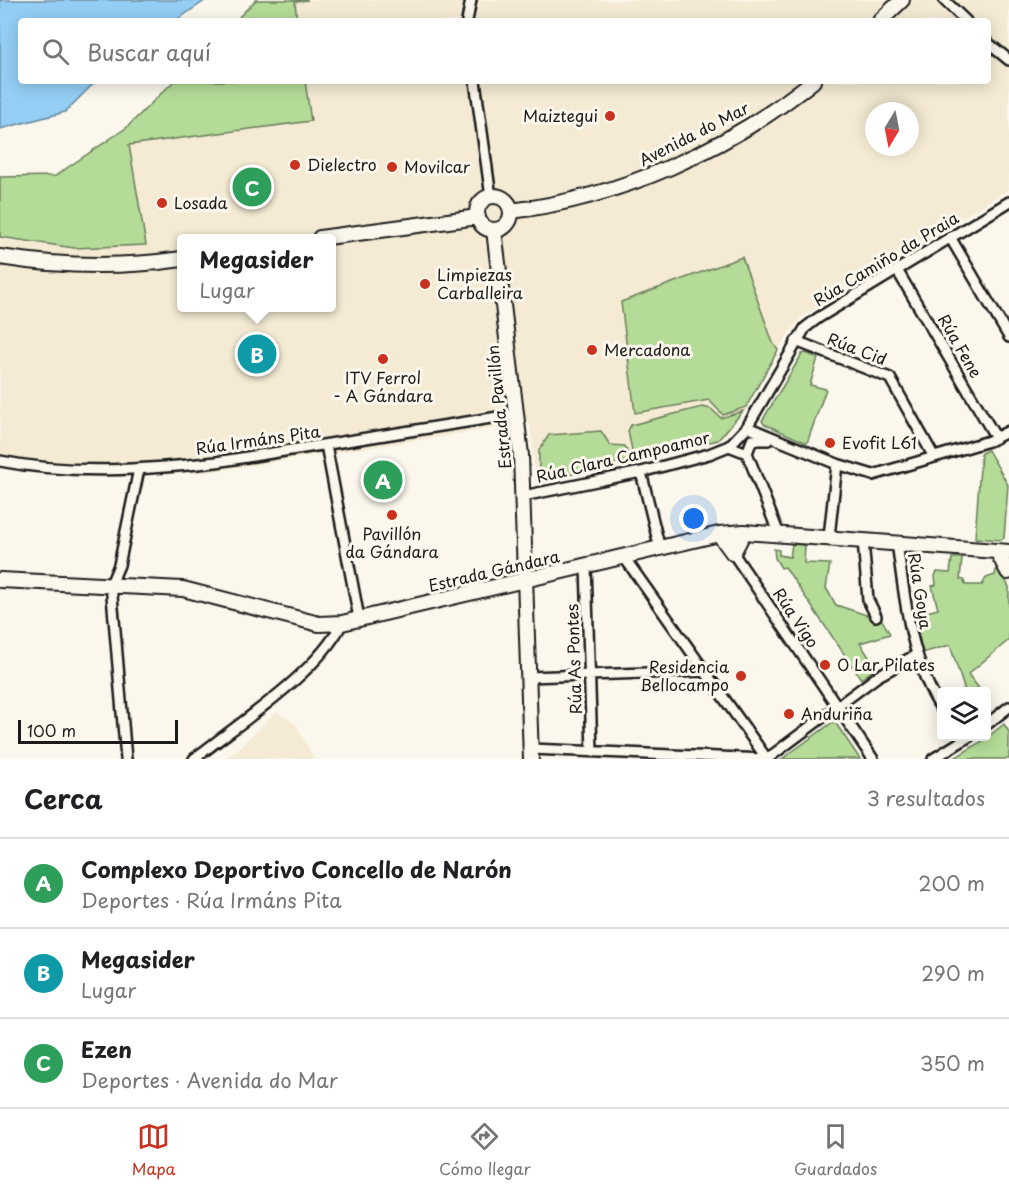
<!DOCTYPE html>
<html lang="es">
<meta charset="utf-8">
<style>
body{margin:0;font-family:"Playpen Sans",sans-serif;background:#f2f2f2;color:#202124}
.controls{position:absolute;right:18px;bottom:18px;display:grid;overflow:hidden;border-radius:6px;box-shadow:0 3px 15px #0003}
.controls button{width:54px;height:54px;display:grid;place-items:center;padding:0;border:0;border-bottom:2px solid #e0e0e0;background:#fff;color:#202124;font:30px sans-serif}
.compass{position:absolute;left:865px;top:102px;width:54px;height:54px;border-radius:50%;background:#fff;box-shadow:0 3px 15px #0003;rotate:190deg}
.scale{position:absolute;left:18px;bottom:15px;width:160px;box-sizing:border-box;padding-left:6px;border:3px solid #1c1c1c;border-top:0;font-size:16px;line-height:21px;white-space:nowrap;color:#1c1c1c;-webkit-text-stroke:4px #fbf7ec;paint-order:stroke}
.you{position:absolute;left:694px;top:519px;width:21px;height:21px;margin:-15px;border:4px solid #fff;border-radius:50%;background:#1a73e8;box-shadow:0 0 0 9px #1a73e833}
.badge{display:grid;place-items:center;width:39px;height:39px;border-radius:50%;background:#c8321e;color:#fff;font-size:20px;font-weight:700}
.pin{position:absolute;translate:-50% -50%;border:3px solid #fff;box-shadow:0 2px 6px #0006}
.popup{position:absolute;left:177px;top:234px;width:159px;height:78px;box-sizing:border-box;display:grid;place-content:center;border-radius:6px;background:#fff;filter:drop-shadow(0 2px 4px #0005);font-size:20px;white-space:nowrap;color:#757577}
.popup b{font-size:22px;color:#202124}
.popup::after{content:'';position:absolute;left:50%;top:100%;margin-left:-12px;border:12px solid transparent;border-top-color:#fff}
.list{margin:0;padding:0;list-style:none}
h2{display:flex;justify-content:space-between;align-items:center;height:78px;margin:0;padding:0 24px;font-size:26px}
h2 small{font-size:20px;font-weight:400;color:#757577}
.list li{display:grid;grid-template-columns:39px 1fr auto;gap:18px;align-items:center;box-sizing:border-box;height:90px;padding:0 24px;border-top:2px solid #e0e0e0}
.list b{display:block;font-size:22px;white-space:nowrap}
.list p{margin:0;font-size:20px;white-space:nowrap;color:#757577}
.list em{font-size:20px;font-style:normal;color:#757577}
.icon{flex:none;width:33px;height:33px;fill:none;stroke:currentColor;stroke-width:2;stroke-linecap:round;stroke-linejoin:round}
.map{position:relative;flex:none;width:1009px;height:759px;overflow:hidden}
.search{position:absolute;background:#fff;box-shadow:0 3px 15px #0003;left:18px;right:18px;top:18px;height:66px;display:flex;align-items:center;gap:15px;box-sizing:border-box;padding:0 21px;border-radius:6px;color:#757577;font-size:22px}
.sheet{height:348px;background:#fff}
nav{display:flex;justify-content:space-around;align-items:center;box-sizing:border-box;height:84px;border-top:2px solid #e0e0e0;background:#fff;font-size:16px;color:#757577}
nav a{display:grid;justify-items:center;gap:3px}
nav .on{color:#c8321e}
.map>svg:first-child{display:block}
.built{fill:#f5ebd4;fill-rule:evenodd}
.green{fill:#b4db97;stroke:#687c5a;stroke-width:1.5}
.water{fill:#94cef4;stroke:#64879e;stroke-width:1.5}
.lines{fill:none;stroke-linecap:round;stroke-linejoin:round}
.street-casing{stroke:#1c1c1c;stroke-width:14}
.secondary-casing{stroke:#1c1c1c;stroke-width:18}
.street{stroke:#fbf7ec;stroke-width:9}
.secondary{stroke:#fbf7ec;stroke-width:14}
.poi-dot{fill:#c8321e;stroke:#fbf7ec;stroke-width:2}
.labels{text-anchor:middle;stroke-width:6;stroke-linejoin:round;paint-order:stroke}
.poi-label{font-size:16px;fill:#1c1c1c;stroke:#fbf7ec;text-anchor:start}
.street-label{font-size:16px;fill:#1c1c1c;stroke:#fbf7ec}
</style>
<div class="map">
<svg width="1009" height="759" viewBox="0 0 1009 759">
<rect width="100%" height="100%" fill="#fbf7ec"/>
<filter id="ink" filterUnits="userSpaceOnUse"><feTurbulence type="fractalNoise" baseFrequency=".0167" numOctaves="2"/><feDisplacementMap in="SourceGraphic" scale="12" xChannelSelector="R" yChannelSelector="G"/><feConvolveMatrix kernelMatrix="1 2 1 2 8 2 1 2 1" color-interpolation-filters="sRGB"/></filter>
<g filter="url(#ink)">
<path class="built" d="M 308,0 L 1009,0 L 1009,189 L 800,318 L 778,350 L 746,409 L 721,440 L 536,484 L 530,423 L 208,472 L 111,476 L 0,466 L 0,239 L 74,248 L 129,145 L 311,121 L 305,81 L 988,81 L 988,21 L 297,21 L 295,2 ZM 874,111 L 910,111 L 910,147 L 874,147 ZM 182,238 L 332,238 L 332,308 L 182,308 Z
M 276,712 L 296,724 L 314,759 L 223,759 L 238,749 Z"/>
<path class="green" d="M 256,0 L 308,0 L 295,2 L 297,21 L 235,21 Z
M 174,81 L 305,81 L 311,121 L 129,145 L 146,245 L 74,248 L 0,237 L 0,177 L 55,176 L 126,128 Z
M 742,257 L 773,343 L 778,350 L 746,407 L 723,415 L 709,400 L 635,413 L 621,302 Z
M 806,353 L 818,358 L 810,385 L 826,389 L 807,443 L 764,424 L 762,421 L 802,354 Z
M 702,407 L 711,409 L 721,418 L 743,411 L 718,440 L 637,459 L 633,455 L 628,431 L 631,425 Z
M 601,431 L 610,445 L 625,446 L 629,457 L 627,461 L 539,482 L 539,450 L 549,435 Z
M 988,450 L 1008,485 L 1004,538 L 1001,540 L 975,538 L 981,453 Z
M 792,544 L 805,545 L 804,563 L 830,564 L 826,588 L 836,605 L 882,620 L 890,634 L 860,643 L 876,668 L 861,679 L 785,567 L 781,568 L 775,558 L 774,549 L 779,550 L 779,555 L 790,557 Z
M 952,558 L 962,558 L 960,579 L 964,580 L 965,585 L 982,585 L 986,578 L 995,575 L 997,564 L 1009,587 L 1009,640 L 968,674 L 981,691 L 965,691 L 950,645 L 922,653 L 915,615 L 938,609 L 932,586 L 936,585 L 935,576 L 937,572 L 950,573 Z
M 833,722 L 837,725 L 860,759 L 782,759 Z
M 1004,724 L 1009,732 L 1009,759 L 953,759 L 984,740 Z"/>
<path class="water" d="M 0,0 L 206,0 L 175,21 L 21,21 L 21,81 L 96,81 L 65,112 L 0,129 Z"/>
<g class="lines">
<defs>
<path id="street" d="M 944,0 L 966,21
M 467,21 L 471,0
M 988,43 L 1009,60
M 475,81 L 491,197
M 950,237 L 1009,337
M 897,270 L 996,438
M 796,341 L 890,378 L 934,457
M 747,427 L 837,464 L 829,537
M 326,445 L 359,618
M 729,446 L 747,453 L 778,532
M 747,453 L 752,440 L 768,440
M 0,461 C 71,475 145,470 216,462 L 517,414
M 837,464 L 873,475 L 989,441 L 1009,431
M 641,472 L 660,549
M 523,496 L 641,472 L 709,454 L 729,446 L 747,427 L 805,328 L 818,318 L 1009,202
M 863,540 L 868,600 L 876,616
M 897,542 C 905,600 910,660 942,710
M 733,553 L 873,759
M 624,557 L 767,759
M 586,566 L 592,751
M 528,677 L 706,671
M 986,725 L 1009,707
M 531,749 L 765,759
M 126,759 L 111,584 L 119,565 L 139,469
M 194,759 C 239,723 318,673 342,623
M 767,759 L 878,676 L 916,655
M 933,759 L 970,736"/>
<path id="secondary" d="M 880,21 L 902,0
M477 213a17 17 0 1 1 34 0a17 17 0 1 1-34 0Z
M 511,211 C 619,198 728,150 813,81
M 494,230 L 521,455 L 531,759
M 320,238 L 478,217
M 0,257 C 62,267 120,268 182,259
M 719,534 L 733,553 L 744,532
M 997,551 L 1008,572
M 0,580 L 183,589 L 319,624 L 342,623 L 719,534 L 744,532 L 1009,552"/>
</defs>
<use href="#street" class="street-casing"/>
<use href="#secondary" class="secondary-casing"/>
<use href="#street" class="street"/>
<use href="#secondary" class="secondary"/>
</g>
</g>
<g class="poi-dot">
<circle cx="610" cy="116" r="6"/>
<circle cx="295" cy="165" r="6"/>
<circle cx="392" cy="167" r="6"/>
<circle cx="162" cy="203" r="6"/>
<circle cx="425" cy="284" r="6"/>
<circle cx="592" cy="350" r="6"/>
<circle cx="383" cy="359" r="6"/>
<circle cx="830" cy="443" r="6"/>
<circle cx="392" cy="515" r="6"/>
<circle cx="825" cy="665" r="6"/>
<circle cx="741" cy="676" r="6"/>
<circle cx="789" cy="714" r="6"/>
</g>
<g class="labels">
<g class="poi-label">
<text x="598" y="122" text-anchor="end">Maiztegui</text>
<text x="307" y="171">Dielectro</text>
<text x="404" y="173">Movilcar</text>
<text x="174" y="209">Losada</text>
<text x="437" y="281">Limpiezas<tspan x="437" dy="18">Carballeira</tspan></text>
<text x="604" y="356">Mercadona</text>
<text x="383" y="384" text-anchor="middle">ITV Ferrol<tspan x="383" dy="18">- A Gándara</tspan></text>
<text x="842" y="449">Evofit L61</text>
<text x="392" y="540" text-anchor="middle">Pavillón<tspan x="392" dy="18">da Gándara</tspan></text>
<text x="837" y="671">O Lar Pilates</text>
<text x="729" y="673" text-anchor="end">Residencia<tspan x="729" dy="18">Bellocampo</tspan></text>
<text x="801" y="720">Anduriña</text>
</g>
<g class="street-label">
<text transform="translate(694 134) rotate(-27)" y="6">Avenida do Mar</text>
<text transform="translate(886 259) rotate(-31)" y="6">Rúa Camiño da Praia</text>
<text transform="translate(960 346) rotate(60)" y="6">Rúa Fene</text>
<text transform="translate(857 349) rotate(21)" y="6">Rúa Cid</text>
<text transform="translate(499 407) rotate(-96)" y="6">Estrada Pavillón</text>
<text transform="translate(258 440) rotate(-8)" y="6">Rúa Irmáns Pita</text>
<text transform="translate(623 457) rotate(-13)" y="6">Rúa Clara Campoamor</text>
<text transform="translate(494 571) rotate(-13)" y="6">Estrada Gándara</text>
<text transform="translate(920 591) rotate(81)" y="6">Rúa Goya</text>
<text transform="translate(796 618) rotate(56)" y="6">Rúa Vigo</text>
<text transform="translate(574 659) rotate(-92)" y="6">Rúa As Pontes</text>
</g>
</g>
</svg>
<div class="controls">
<button><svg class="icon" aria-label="layers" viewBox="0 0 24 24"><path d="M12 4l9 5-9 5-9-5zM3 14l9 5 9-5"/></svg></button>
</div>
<svg class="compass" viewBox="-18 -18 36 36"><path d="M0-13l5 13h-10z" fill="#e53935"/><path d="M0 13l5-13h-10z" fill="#757577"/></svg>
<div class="scale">100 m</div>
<div class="you"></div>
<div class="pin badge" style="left:383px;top:480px;background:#2e9e5b">A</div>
<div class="pin badge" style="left:257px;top:354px;background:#0f9aa8">B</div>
<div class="popup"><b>Megasider</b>Lugar</div>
<div class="pin badge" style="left:252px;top:187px;background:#2e9e5b">C</div>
<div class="search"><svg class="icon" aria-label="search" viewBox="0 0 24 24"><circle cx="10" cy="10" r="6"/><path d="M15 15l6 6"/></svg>Buscar aquí</div>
</div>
<section class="sheet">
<h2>Cerca<small>3 resultados</small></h2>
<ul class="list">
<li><span class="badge" style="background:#2e9e5b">A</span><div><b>Complexo Deportivo Concello de Narón</b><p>Deportes · Rúa Irmáns Pita</p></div><em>200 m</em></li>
<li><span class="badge" style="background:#0f9aa8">B</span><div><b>Megasider</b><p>Lugar</p></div><em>290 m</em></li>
<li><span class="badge" style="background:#2e9e5b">C</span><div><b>Ezen</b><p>Deportes · Avenida do Mar</p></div><em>350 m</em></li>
</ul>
</section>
<nav>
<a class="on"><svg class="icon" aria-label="map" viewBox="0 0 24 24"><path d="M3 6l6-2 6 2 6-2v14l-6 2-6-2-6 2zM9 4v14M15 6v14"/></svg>Mapa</a>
<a><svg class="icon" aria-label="directions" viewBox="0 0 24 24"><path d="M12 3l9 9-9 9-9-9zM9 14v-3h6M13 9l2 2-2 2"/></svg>Cómo llegar</a>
<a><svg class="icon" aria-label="saved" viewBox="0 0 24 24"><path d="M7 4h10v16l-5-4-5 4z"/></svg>Guardados</a>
</nav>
